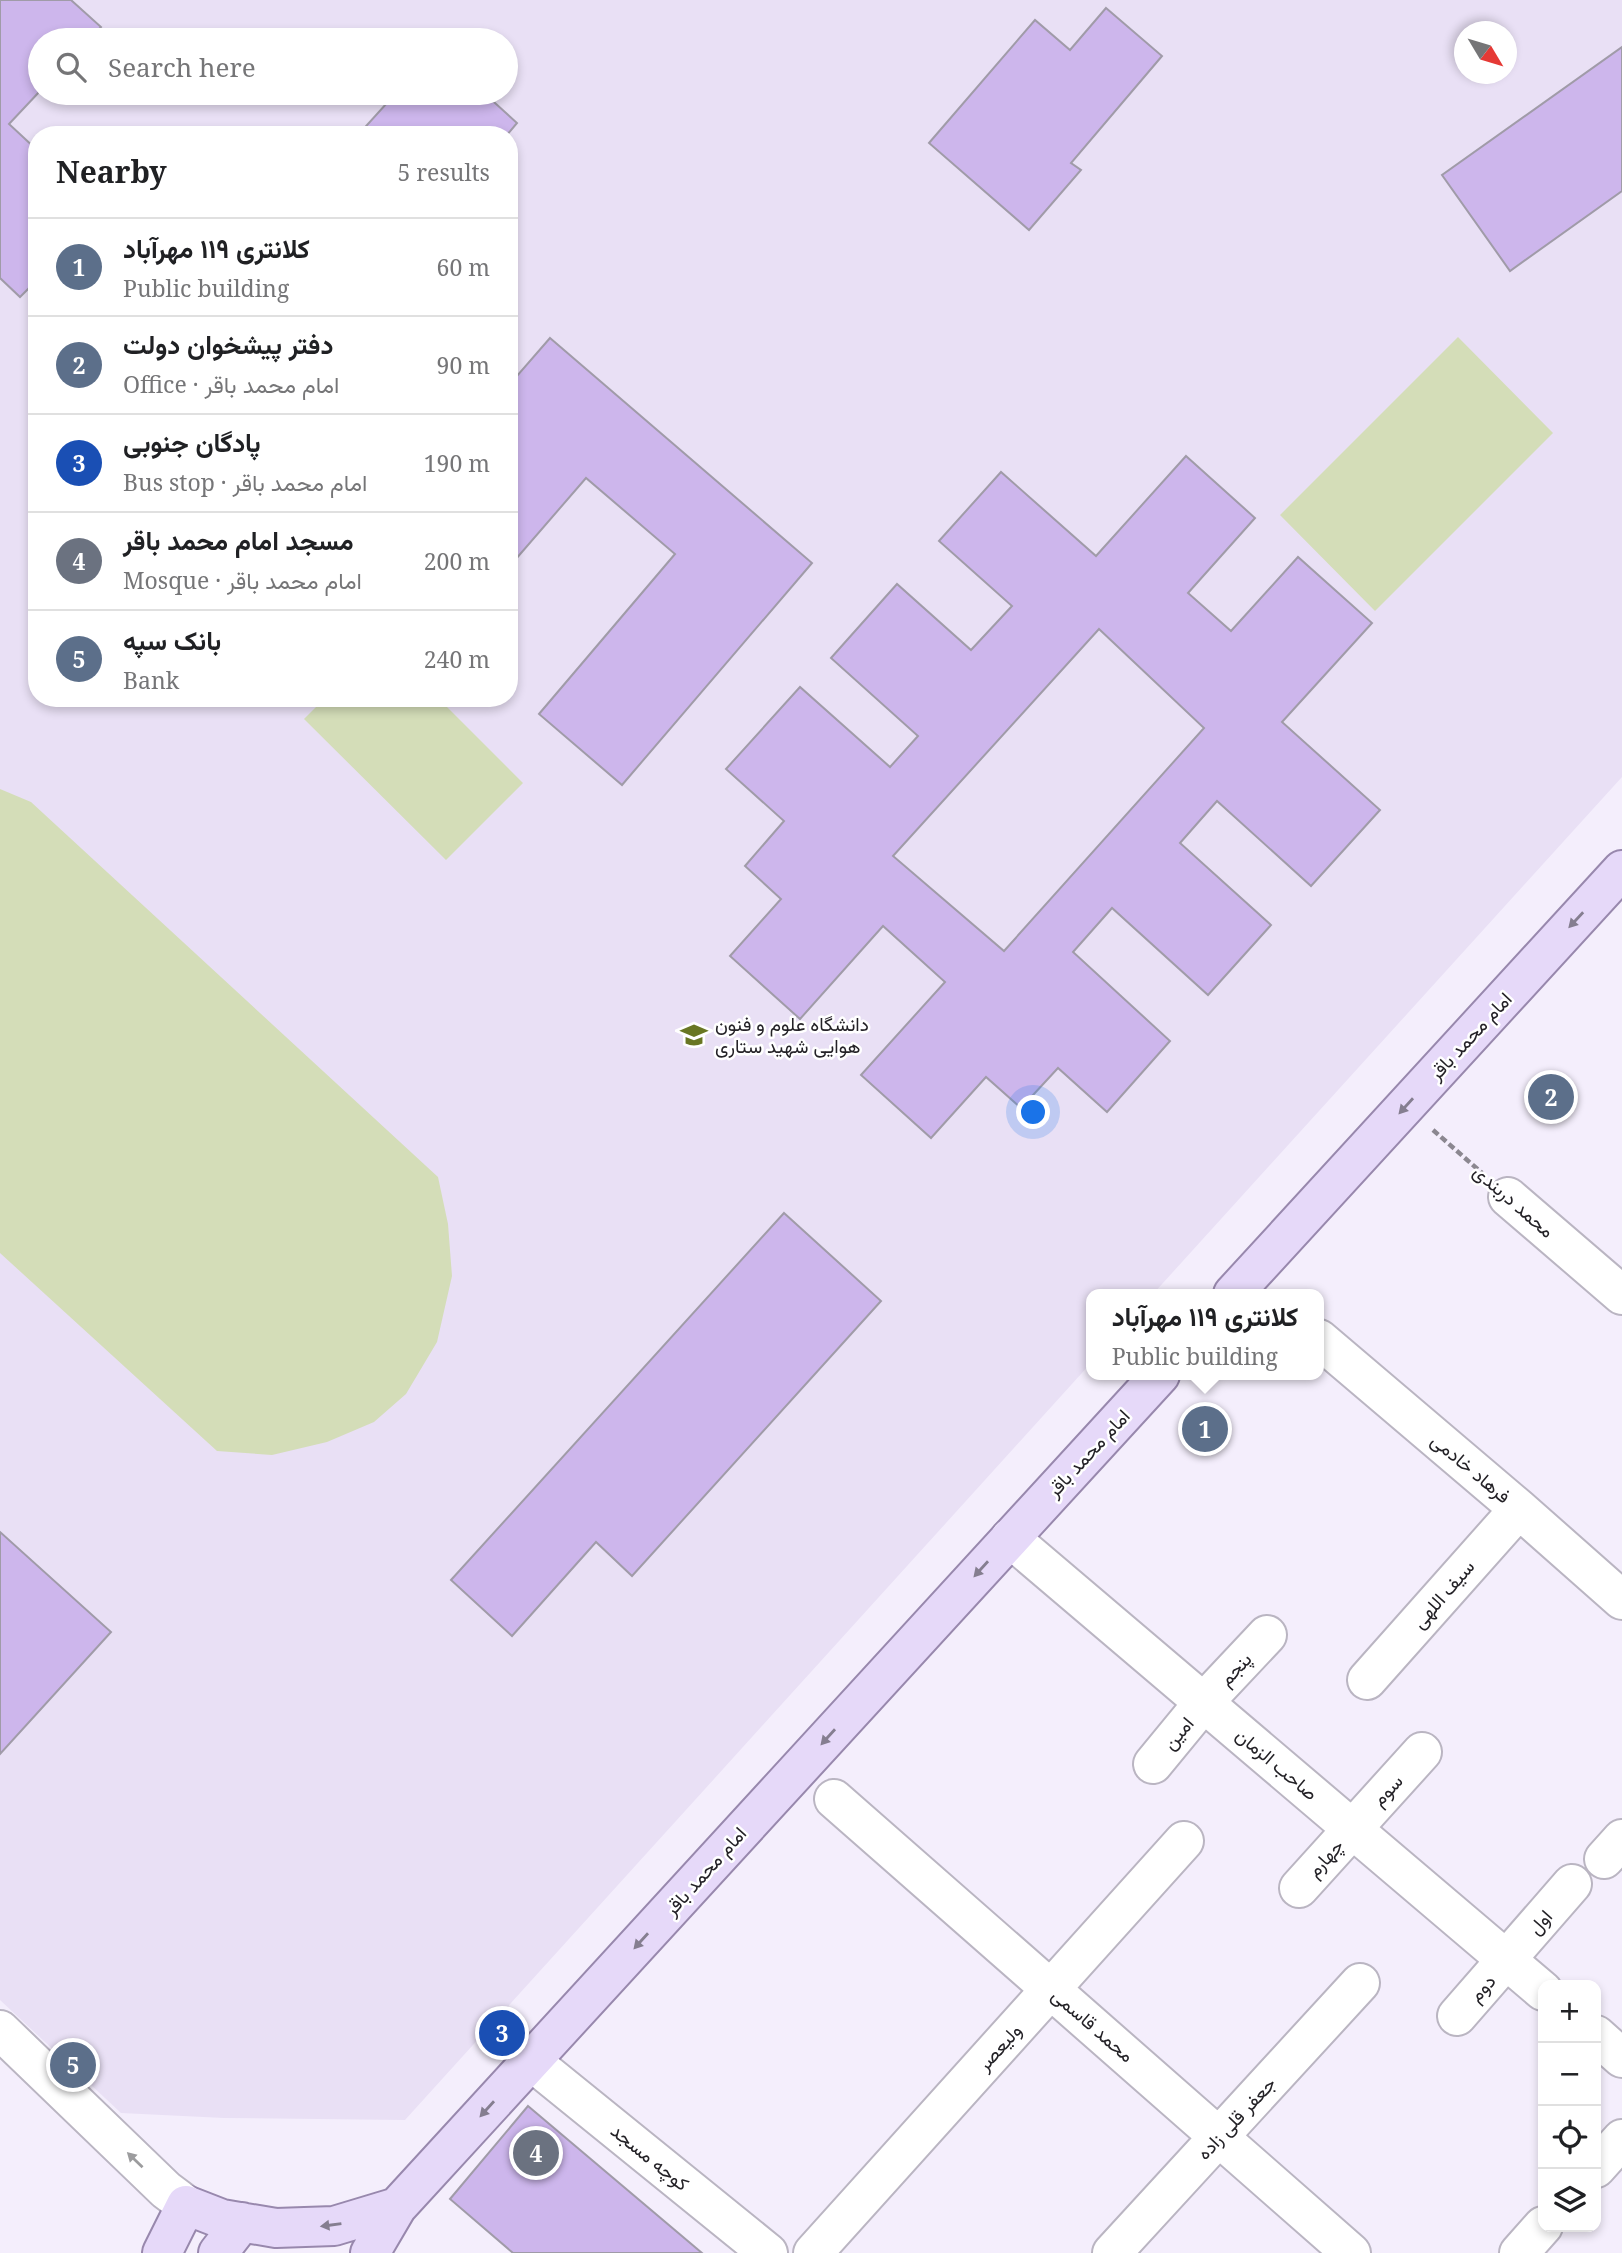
<!DOCTYPE html>
<meta charset="utf-8">
<style>
body{margin:0;font-family:"Noto Serif",Vazirmatn,serif;background:#f2f2f2;color:#202124}
.controls{position:absolute;right:21px;bottom:21px;display:grid;overflow:hidden;border-radius:14px;box-shadow:0 4px 10px #0003}
.controls button{width:63px;height:63px;display:grid;place-items:center;padding:0;border:0;border-bottom:2px solid #e0e0e0;background:#fff;color:#202124;font:35px sans-serif}
.compass{position:absolute;left:1454px;top:21px;width:63px;height:63px;border-radius:50%;background:#fff;box-shadow:0 4px 10px #0003;rotate:128deg}
.you{position:absolute;left:1034px;top:1113px;width:24px;height:24px;margin:-18px;border:5px solid #fff;border-radius:50%;background:#1a73e8;box-shadow:0 0 0 10px #1a73e833}
.badge{display:grid;place-items:center;width:46px;height:46px;border-radius:50%;background:#687623;color:#fff;font-size:23px;font-weight:700}
.pin{position:absolute;translate:-50% -50%;border:4px solid #fff;box-shadow:0 2px 7px #0006}
.popup{position:absolute;left:1086px;top:1289px;width:238px;height:91px;box-sizing:border-box;display:grid;place-content:center;border-radius:14px;background:#fff;filter:drop-shadow(0 2px 5px #0005);font-size:23px;white-space:nowrap;color:#757577}
.popup b{font-size:26px;color:#202124}
.popup::after{content:'';position:absolute;left:50%;top:100%;margin-left:-14px;border:14px solid transparent;border-top-color:#fff}
.list{margin:0;padding:0;list-style:none}
h2{display:flex;justify-content:space-between;align-items:center;height:91px;margin:0;padding:0 28px;font-size:30px}
h2 small{font-size:23px;font-weight:400;color:#757577}
.list li{display:grid;grid-template-columns:46px 1fr auto;gap:21px;align-items:center;box-sizing:border-box;height:98px;padding:0 28px;border-top:2px solid #e0e0e0}
.list b{display:block;font-size:26px;white-space:nowrap}
.list p{margin:0;font-size:23px;white-space:nowrap;color:#757577}
.list em{font-size:23px;font-style:normal;color:#757577}
.icon{flex:none;width:38px;height:38px;fill:none;stroke:currentColor;stroke-width:2;stroke-linecap:round;stroke-linejoin:round}
.map{position:relative;flex:none;width:1622px;height:2253px;overflow:hidden}
.search{position:absolute;background:#fff;box-shadow:0 4px 10px #0003;left:28px;top:28px;width:490px;height:77px;display:flex;align-items:center;gap:18px;box-sizing:border-box;padding:0 24px;border-radius:38px;color:#757577;font-size:26px}
.panel{position:absolute;background:#fff;box-shadow:0 4px 10px #0003;left:28px;top:126px;width:490px;height:581px;border-radius:28px}
.map>svg:first-child{display:block}
.built{fill:#e9e0f5;fill-rule:evenodd}
.pitch{fill:#d4ddb8}
.building{fill:#cdb6ec;stroke:#a09ba8;stroke-width:2;fill-rule:evenodd}
.lines{fill:none;stroke-linecap:round;stroke-linejoin:round}
.minor-casing{stroke:#bab5c2;stroke-width:42}
.major-casing{stroke:#9888ad;stroke-width:42}
.path{stroke:#8b8790;stroke-width:4.5;stroke-dasharray:7 3.5;stroke-linecap:butt}
.minor{stroke:#fff;stroke-width:38}
.major{stroke:#e6d9f9;stroke-width:38}
.oneway{fill:#857e90}
.oneway2{fill:#9c9c9e}
.labels{text-anchor:middle;stroke-width:5;stroke-linejoin:round;paint-order:stroke}
.poi-label{font-size:19px;fill:#242227;stroke:#fff;text-anchor:start}
.street-label{font-size:19px;fill:#242227;stroke:#fff}
</style>
<div class="map">
<svg width="1622" height="2253" viewBox="0 0 1622 2253">
<rect width="100%" height="100%" fill="#f4eefc"/>
<path class="built" d="M 0,0 L 1622,0 L 1622,777 L 1153,1294 L 1091,1294 L 1091,1363 L 405,2120 L 224,2118 L 121,2113 L 0,2000 ZM 1464,32 L 1506,32 L 1506,74 L 1464,74 ZM 40,40 L 506,40 L 506,93 L 40,93 ZM 37,135 L 509,135 L 509,698 L 37,698 Z"/>
<path class="pitch" d="M 1458,337 L 1553,433 L 1375,611 L 1280,515 Z
M 325,698 L 438,698 L 523,783 L 446,860 L 304,719 Z
M 0,789 L 31,802 L 438,1177 L 448,1224 L 452,1276 L 437,1342 L 406,1394 L 374,1422 L 327,1442 L 272,1455 L 217,1451 L 0,1253 Z"/>
<path class="building" d="M 0,0 L 71,0 L 101,27 L 89,40 L 40,40 L 40,91 L 9,124 L 37,150 L 37,280 L 20,297 L 0,278 Z
M 1106,8 L 1162,56 L 1071,163 L 1081,170 L 1029,230 L 929,143 L 1035,20 L 1070,50 Z
M 1622,47 L 1622,191 L 1510,271 L 1442,175 Z
M 396,93 L 484,93 L 517,123 L 507,135 L 358,135 Z
M 550,338 L 812,563 L 622,785 L 539,714 L 675,554 L 586,478 L 509,567 L 509,385 Z
M 1186,456 L 1255,518 L 1188,593 L 1231,631 L 1298,557 L 1372,623 L 1282,722 L 1380,810 L 1311,886 L 1217,801 L 1180,843 L 1271,925 L 1208,995 L 1112,908 L 1073,952 L 1170,1041 L 1107,1112 L 1058,1068 L 1021,1108 L 986,1077 L 931,1138 L 861,1075 L 945,982 L 883,926 L 800,1019 L 730,956 L 781,899 L 745,866 L 784,821 L 726,769 L 800,687 L 890,767 L 918,736 L 831,658 L 897,584 L 971,650 L 1012,606 L 939,541 L 1001,472 L 1096,556 ZM 1099,629 L 1204,728 L 1004,951 L 893,856 Z
M 784,1213 L 881,1301 L 632,1576 L 596,1542 L 512,1636 L 451,1580 Z
M 0,1532 L 111,1632 L 0,1754 Z
M 528,2106 L 702,2253 L 513,2253 L 450,2199 Z"/>
<g class="lines">
<defs>
<path id="minor" d="M 1508,1197 L 1622,1295
M 1319,1339 L 1519,1509 L 1622,1600
M 1010,1538 L 1543,1991
M 1367,1680 L 1519,1509
M 1153,1764 L 1204,1702 L 1267,1635
M 834,1799 L 1351,2253
M 1604,1859 L 1622,1839
M 1299,1888 L 1422,1752
M 1457,2016 L 1572,1884
M 0,2030 L 166,2190 L 186,2205
M 1596,2035 L 1622,2058
M 531,2061 L 768,2253
M 1596,2168 L 1622,2139
M 813,2253 L 1184,1841
M 1112,2253 L 1360,1983
M 1519,2253 L 1543,2226"/>
<path id="major" d="M 1233,1294 L 1622,870
M 162,2253 L 186,2205 L 222,2219 L 276,2228 L 334,2226 L 397,2207 L 1160,1375
M 218,2253 L 242,2222
M 370,2253 L 397,2207"/>
</defs>
<use href="#minor" class="minor-casing"/>
<use href="#major" class="major-casing"/>
<path class="path" d="M 1433,1130 L 1482,1173"/>
<use href="#minor" class="minor"/>
<use href="#major" class="major"/>
</g>
<defs><path id="oneway-solid" d="M-6-.8H1V-3.2L6.5 0L1 3.2V.8H-6Z" transform="scale(1.75)"/></defs>
<g class="oneway">
<use href="#oneway-solid" transform="translate(1576 920) rotate(133)"/>
<use href="#oneway-solid" transform="translate(1406 1106) rotate(132)"/>
<use href="#oneway-solid" transform="translate(981 1569) rotate(132)"/>
<use href="#oneway-solid" transform="translate(828 1737) rotate(132)"/>
<use href="#oneway-solid" transform="translate(641 1941) rotate(132)"/>
<use href="#oneway-solid" transform="translate(487 2109) rotate(132)"/>
<use href="#oneway-solid" transform="translate(331 2225) rotate(172)"/>
</g>
<use class="oneway2" href="#oneway-solid" transform="translate(135 2160) rotate(-136)"/>
<defs>
<symbol id="university-bare" viewBox="-9 -9 18 18"><path d="M0-5L7-2L0 1L-7-2ZM-4 1L0 2.5L4 1V4Q0 6-4 4Z" fill="#687623" stroke="#fff" stroke-width="2.5" paint-order="stroke"/></symbol>
</defs>
<g fill-rule="evenodd">
<use href="#university-bare" x="675" y="1016" width="38" height="38"/>
</g>
<g class="labels">
<g class="poi-label">
<text x="715" y="1031">دانشگاه علوم و فنون<tspan x="715" dy="22">هوایی شهید ستاری</tspan></text>
</g>
<g class="street-label">
<text transform="translate(1470 1036) rotate(-47)" y="7">امام محمد باقر</text>
<text transform="translate(1514 1201) rotate(41)" y="7">محمد دربندی</text>
<text transform="translate(1088 1453) rotate(-47)" y="7">امام محمد باقر</text>
<text transform="translate(1471 1468) rotate(40)" y="7">فرهاد خادمی</text>
<text transform="translate(1443 1594) rotate(-49)" y="7">سیف اللهی</text>
<text transform="translate(1235 1669) rotate(-47)" y="7">پنجم</text>
<text transform="translate(1178 1733) rotate(-50)" y="7">امین</text>
<text transform="translate(1277 1764) rotate(40)" y="7">صاحب الزمان</text>
<text transform="translate(1387 1790) rotate(-47)" y="7">سوم</text>
<text transform="translate(1325 1858) rotate(-48)" y="7">چهارم</text>
<text transform="translate(705 1871) rotate(-48)" y="7">امام محمد باقر</text>
<text transform="translate(1540 1922) rotate(-49)" y="7">اول</text>
<text transform="translate(1482 1988) rotate(-48)" y="7">دوم</text>
<text transform="translate(1093 2025) rotate(41)" y="7">محمد قاسمی</text>
<text transform="translate(999 2047) rotate(-48)" y="7">ولیعصر</text>
<text transform="translate(1236 2118) rotate(-47)" y="7">جعفر قلی زاده</text>
<text transform="translate(650 2157) rotate(39)" y="7">کوچه مسجد</text>
</g>
</g>
</svg>
<div class="controls">
<button>+</button>
<button>−</button>
<button><svg class="icon" aria-label="locate" viewBox="0 0 24 24"><circle cx="12" cy="12" r="6"/><path d="M12 2v4M12 18v4M2 12h4M18 12h4"/></svg></button>
<button><svg class="icon" aria-label="layers" viewBox="0 0 24 24"><path d="M12 4l9 5-9 5-9-5zM3 14l9 5 9-5"/></svg></button>
</div>
<svg class="compass" viewBox="-18 -18 36 36"><path d="M0-13l5 13h-10z" fill="#e53935"/><path d="M0 13l5-13h-10z" fill="#757577"/></svg>
<div class="you"></div>
<div class="pin badge" style="left:1205px;top:1429px;background:#5c6f8a">1</div>
<div class="popup"><b>کلانتری ۱۱۹ مهرآباد</b>Public building</div>
<div class="pin badge" style="left:1551px;top:1097px;background:#5c6f8a">2</div>
<div class="pin badge" style="left:502px;top:2033px;background:#1a4fb4">3</div>
<div class="pin badge" style="left:536px;top:2153px;background:#6b7280">4</div>
<div class="pin badge" style="left:73px;top:2065px;background:#5c6f8a">5</div>
<div class="search"><svg class="icon" aria-label="search" viewBox="0 0 24 24"><circle cx="10" cy="10" r="6"/><path d="M15 15l6 6"/></svg>Search here</div>
<section class="panel">
<h2>Nearby<small>5 results</small></h2>
<ul class="list">
<li><span class="badge" style="background:#5c6f8a">1</span><div><b>کلانتری ۱۱۹ مهرآباد</b><p>Public building</p></div><em>60 m</em></li>
<li><span class="badge" style="background:#5c6f8a">2</span><div><b>دفتر پیشخوان دولت</b><p>Office · امام محمد باقر</p></div><em>90 m</em></li>
<li><span class="badge" style="background:#1a4fb4">3</span><div><b>پادگان جنوبی</b><p>Bus stop · امام محمد باقر</p></div><em>190 m</em></li>
<li><span class="badge" style="background:#6b7280">4</span><div><b>مسجد امام محمد باقر</b><p>Mosque · امام محمد باقر</p></div><em>200 m</em></li>
<li><span class="badge" style="background:#5c6f8a">5</span><div><b>بانک سپه</b><p>Bank</p></div><em>240 m</em></li>
</ul>
</section>
</div>
